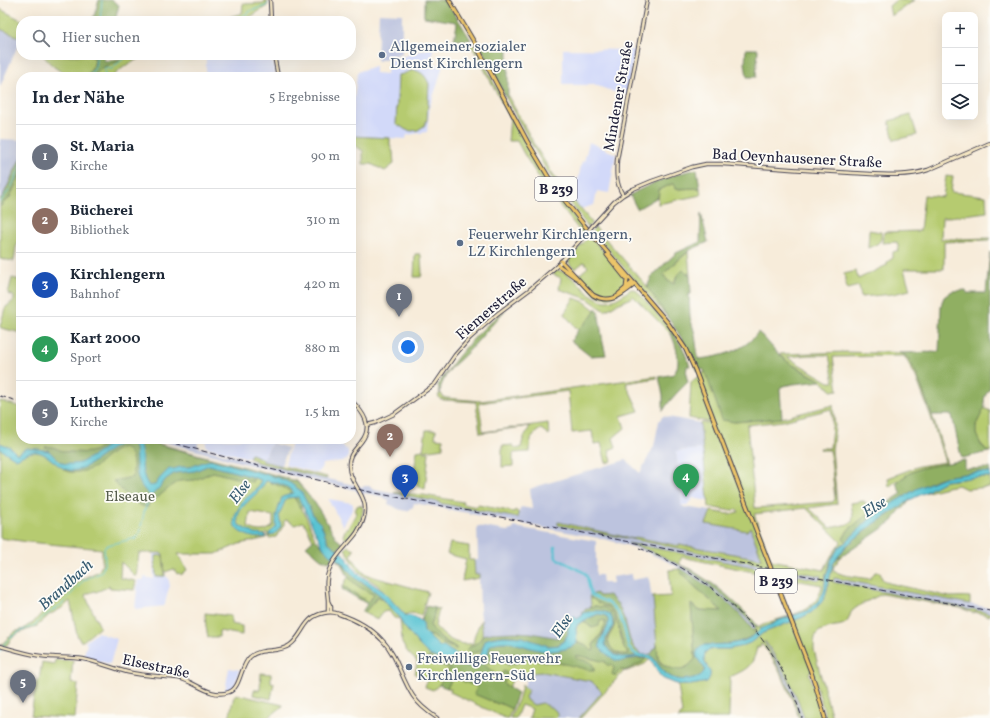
<!DOCTYPE html>
<html lang="de">
<meta charset="utf-8">
<style>
body{margin:0;font-family:Vollkorn,serif;background:#f6f6f7;color:#1f2937}
.controls{position:absolute;right:12px;top:12px;display:grid;overflow:hidden;border-radius:8px;box-shadow:0 4px 16px #0002}
.controls button{width:36px;height:36px;display:grid;place-items:center;padding:0;border:0;border-bottom:1px solid #e0e1e3;background:#fff;color:#1f2937;font:20px sans-serif}
.you{position:absolute;left:408px;top:347px;width:14px;height:14px;margin:-10px;border:3px solid #fff;border-radius:50%;background:#1a73e8;box-shadow:0 0 0 6px #1a73e833}
.badge{display:grid;place-items:center;width:26px;height:26px;border-radius:50%;background:#1f6fb2;color:#fff;font-size:13px;font-weight:700}
.pin{position:absolute;translate:-50% -33px;filter:drop-shadow(0 1px 2px #0008)}
.pin::after{content:'';position:absolute;top:21px;width:14px;height:12px;background:inherit;clip-path:polygon(0 0,100% 0,50% 100%)}
.list{margin:0;padding:0;list-style:none}
h2{display:flex;justify-content:space-between;align-items:center;height:52px;margin:0;padding:0 16px;font-size:17px}
h2 small{font-size:13px;font-weight:400;color:#747a83}
.list li{display:grid;grid-template-columns:26px 1fr auto;gap:12px;align-items:center;box-sizing:border-box;height:64px;padding:0 16px;border-top:1px solid #e0e1e3}
.list b{display:block;font-size:15px;white-space:nowrap}
.list p{margin:0;font-size:13px;white-space:nowrap;color:#747a83}
.list em{font-size:13px;font-style:normal;color:#747a83}
.icon{flex:none;width:22px;height:22px;fill:none;stroke:currentColor;stroke-width:2;stroke-linecap:round;stroke-linejoin:round}
.map{position:relative;flex:none;width:990px;height:718px;overflow:hidden}
.search{position:absolute;background:#fff;box-shadow:0 4px 16px #0002;left:16px;top:16px;width:340px;height:44px;display:flex;align-items:center;gap:10px;box-sizing:border-box;padding:0 14px;border-radius:16px;color:#747a83;font-size:15px}
.panel{position:absolute;background:#fff;box-shadow:0 4px 16px #0002;left:16px;top:72px;width:340px;height:372px;border-radius:16px}
.map>svg:first-child{display:block}
.built{fill:#d2d9f9}
.industrial{fill:#bcc3de}
.green{fill:#b6cb6f;stroke:#6c7655;fill-rule:evenodd}
.forest{fill:#90af62;stroke:#59684e}
.water{fill:#57c2d2;stroke:#3c7286}
.lines{fill:none;stroke-linecap:round;stroke-linejoin:round}
.stream{stroke:#57c2d2;stroke-width:1}
.canal{stroke:#57c2d2;stroke-width:2.5}
.secondary-casing{stroke:#424053;stroke-width:4.5}
.primary-casing{stroke:#424053;stroke-width:5}
.secondary{stroke:#f7e8c3;stroke-width:2.5}
.primary{stroke:#ecc569;stroke-width:3}
.rail{stroke:#22223b;stroke-width:1;stroke-dasharray:6 3;stroke-linecap:butt}
.secondary-bridge-casing{stroke:#424053;stroke-width:4.5;stroke-linecap:butt}
.primary-bridge-casing{stroke:#424053;stroke-width:5;stroke-linecap:butt}
.secondary-bridge{stroke:#f7e8c3;stroke-width:2.5}
.primary-bridge{stroke:#ecc569;stroke-width:3}
.service-dot{fill:#5c6f8a;stroke:#fdfcf7;stroke-width:1.5}
.labels{text-anchor:middle;stroke-width:3.5;stroke-linejoin:round;paint-order:stroke}
.shield{fill:#fdfcf7;stroke:#646373;stroke-width:1}
.shield-label{font-size:14px;font-weight:bold;fill:#22223b}
.service-label{font-size:15px;fill:#4e5e75;stroke:#fdfcf7;text-anchor:start}
.street-label{font-size:15px;fill:#22223b;stroke:#fdfcf7}
.park-label{font-size:15px;fill:#565d4d;stroke:#fdfcf7}
.water-label{font-size:16px;font-style:italic;fill:#355a70;stroke:#fdfcf7}
</style>
<div class="map">
<svg width="990" height="718" viewBox="0 0 990 718">
<rect width="100%" height="100%" fill="#fdfcf7"/>
<filter id="ink" filterUnits="userSpaceOnUse"><feTurbulence type="fractalNoise" baseFrequency=".025" numOctaves="2"/><feDisplacementMap in="SourceGraphic" scale="8" xChannelSelector="R" yChannelSelector="G"/><feConvolveMatrix kernelMatrix="1 2 1 2 8 2 1 2 1" color-interpolation-filters="sRGB"/></filter>
<filter id="wash" filterUnits="userSpaceOnUse"><feTurbulence type="fractalNoise" baseFrequency=".012" numOctaves="4" result="noise"/><feDisplacementMap in="SourceGraphic" scale="16" xChannelSelector="R" yChannelSelector="G"/><feGaussianBlur stdDeviation="0.9" result="paint"/><feColorMatrix in="noise" values="0 0 0 0 0 0 0 0 0 0 0 0 0 0 0 0 0 1.4 0 .05"/><feComposite in="paint" operator="in"/></filter>
<g filter="url(#wash)">
<rect width="100%" height="100%" fill="#f7ecda"/>
<path class="built" d="M 433,47 L 433,64 L 443,65 L 437,86 L 430,105 L 427,132 L 407,135 L 406,139 L 351,136 L 351,128 L 357,73 L 360,71 L 375,66 L 375,73 L 387,74 L 388,61 Z
M 563,49 L 634,50 L 635,51 L 627,95 L 614,92 L 595,85 L 563,85 Z
M 206,55 L 271,55 L 276,77 L 206,77 Z
M 589,142 L 616,154 L 609,193 L 597,191 L 594,205 L 580,209 L 565,190 L 572,178 L 578,180 L 582,161 L 584,162 Z
M 206,439 L 274,439 L 263,459 L 251,454 L 249,458 L 206,447 Z
M 292,439 L 316,439 L 342,446 L 348,450 L 348,456 L 347,460 L 323,464 L 318,473 L 285,465 Z
M 703,449 L 708,501 L 692,498 L 692,501 L 688,503 L 688,506 L 681,505 L 682,486 L 680,482 L 676,451 Z
M 329,499 L 352,503 L 353,505 L 353,507 L 351,512 L 343,526 L 329,501 Z
M 153,554 L 164,554 L 165,572 L 166,577 L 168,577 L 170,586 L 168,591 L 165,604 L 164,606 L 135,609 L 138,580 L 144,580 L 144,577 L 154,579 Z
M 98,632 L 104,635 L 117,639 L 110,664 L 83,657 L 87,644 L 85,642 Z
M 229,668 L 240,670 L 234,686 L 231,689 L 225,691 Z"/>
<path class="industrial" d="M 379,13 L 402,14 L 402,53 L 378,61 L 377,59 Z
M 0,29 L 21,38 L 0,87 Z
M 0,139 L 21,140 L 21,157 L 3,196 L 0,199 Z
M 663,416 L 700,423 L 703,449 L 676,451 L 680,482 L 681,482 L 682,486 L 681,505 L 684,507 L 711,511 L 706,524 L 750,526 L 762,560 L 688,546 L 681,544 L 680,546 L 635,537 L 634,539 L 567,527 L 821,576 L 820,580 L 633,544 L 672,561 L 703,580 L 721,594 L 741,612 L 756,628 L 753,630 L 746,621 L 727,603 L 702,582 L 671,563 L 651,554 L 633,547 L 608,540 L 567,532 L 517,523 L 514,522 L 493,518 L 493,520 L 491,519 L 491,518 L 471,514 L 470,515 L 469,515 L 469,513 L 450,510 L 450,512 L 448,511 L 448,509 L 414,503 L 413,507 L 409,510 L 406,511 L 398,509 L 393,506 L 388,504 L 389,500 L 384,498 L 384,497 L 365,493 L 364,494 L 357,492 L 356,490 L 280,473 L 153,439 L 198,439 L 198,447 L 256,462 L 354,485 L 360,486 L 361,487 L 365,486 L 371,486 L 371,488 L 439,502 L 439,503 L 518,518 L 518,514 L 521,507 L 532,509 L 530,489 L 538,486 L 625,460 L 626,460 L 640,473 L 654,446 L 659,421 Z
M 272,443 L 288,448 L 281,466 L 262,461 Z
M 477,526 L 507,531 L 512,530 L 515,527 L 596,541 L 596,575 L 602,575 L 603,583 L 613,583 L 612,577 L 631,574 L 632,580 L 649,577 L 651,594 L 653,597 L 657,645 L 651,654 L 644,655 L 640,654 L 634,647 L 630,639 L 625,621 L 618,604 L 609,595 L 591,604 L 590,607 L 581,612 L 583,615 L 576,619 L 574,617 L 569,619 L 567,615 L 558,638 L 531,633 L 515,632 L 492,633 L 483,635 L 480,609 L 479,575 L 475,576 L 474,560 L 478,560 Z
M 834,578 L 990,608 L 990,613 L 971,609 L 970,610 L 965,609 L 965,608 L 833,582 Z
M 765,641 L 783,669 L 795,694 L 804,718 L 801,718 L 796,702 L 788,684 L 772,655 L 763,642 Z
M 543,672 L 591,681 L 602,692 L 579,718 L 556,718 L 559,715 L 547,706 L 542,703 L 534,705 L 527,701 L 525,697 L 529,690 L 524,686 L 529,673 Z"/>
<path class="green" d="M 265,0 L 267,0 L 267,6 L 244,21 L 217,21 L 242,13 L 243,4 L 264,3 Z
M 896,0 L 915,0 L 891,16 L 889,6 Z
M 0,9 L 23,21 L 21,21 L 21,38 L 0,29 Z
M 454,44 L 474,44 L 534,160 L 549,183 L 565,205 L 585,230 L 582,234 C 559,204 534,175 517,141 L 508,141 L 510,118 L 473,48 L 452,47 Z
M 43,55 L 88,55 L 95,58 L 94,65 L 87,77 L 73,77 L 71,75 C 60,73 49,64 43,55 Z
M 125,55 L 148,55 C 134,60 122,67 112,77 L 93,77 C 103,65 105,67 118,61 L 119,59 Z
M 414,70 C 422,72 426,76 429,84 L 427,120 L 424,126 L 418,130 L 412,131 L 406,130 L 400,126 L 396,125 L 398,75 C 403,75 408,71 414,70 Z
M 508,96 L 532,140 L 532,141 L 553,175 L 592,223 L 588,227 L 547,171 L 529,140 L 506,98 Z
M 911,115 L 917,135 L 894,140 L 889,121 Z
M 351,136 L 390,138 L 390,145 L 393,152 L 394,164 L 385,171 L 371,164 L 363,164 L 363,151 L 351,143 Z
M 21,173 L 21,237 L 16,247 L 14,261 L 0,259 L 0,207 L 4,202 L 9,199 Z
M 946,176 L 953,177 L 951,192 L 986,196 L 987,212 L 942,218 L 941,239 L 957,239 L 990,238 L 990,240 L 944,242 L 944,269 L 904,269 L 910,290 L 893,294 L 861,297 L 859,286 L 847,289 L 844,274 L 856,271 L 858,279 L 887,265 L 887,262 L 893,258 L 893,252 L 899,250 L 897,242 L 882,243 L 884,232 L 920,231 L 924,195 L 943,197 Z
M 674,183 L 676,189 L 700,188 L 701,195 L 658,204 L 659,190 Z
M 595,227 L 646,285 L 667,316 L 667,317 L 592,231 Z
M 869,230 L 881,232 C 883,243 877,244 868,248 Z
M 590,235 L 625,278 C 627,284 625,288 620,292 C 612,298 602,300 594,293 C 592,291 590,288 588,285 C 585,281 580,279 576,275 L 578,273 L 580,274 L 588,267 L 584,262 L 575,269 L 570,265 L 569,262 L 569,259 Z
M 688,252 L 690,275 L 683,270 L 677,276 L 674,284 L 668,281 L 663,274 Z
M 415,254 L 420,254 L 421,255 L 422,274 L 421,277 L 414,277 L 414,276 Z
M 557,270 C 571,273 581,286 591,296 L 592,295 C 608,307 617,299 631,289 L 633,289 L 636,290 L 665,322 L 673,332 L 671,334 L 633,296 L 627,300 L 615,305 L 605,311 L 588,299 L 559,289 L 561,278 L 552,274 Z
M 12,278 L 21,280 L 21,333 L 1,328 L 0,327 L 5,308 L 12,302 L 14,300 L 14,297 L 12,295 L 8,294 Z
M 574,298 L 585,302 L 595,310 L 592,316 L 578,330 L 564,314 Z
M 847,352 L 874,353 L 874,352 C 880,352 900,352 904,354 C 917,361 942,446 947,464 L 921,468 L 908,474 L 898,481 L 897,480 L 889,487 L 888,478 L 919,466 L 945,462 L 931,417 L 916,377 L 905,357 L 903,356 L 833,357 L 838,390 L 831,391 L 829,387 L 827,387 L 825,384 L 822,381 L 788,362 L 779,354 ZM 810,355 L 829,355 L 834,382 L 829,382 L 787,357 Z
M 704,372 L 706,374 L 734,422 L 782,418 L 833,405 L 835,426 L 832,450 L 837,504 L 809,508 L 830,528 L 848,524 L 852,522 L 853,516 L 851,503 L 864,501 L 872,511 L 848,530 L 843,539 L 846,542 L 839,547 L 832,557 L 829,566 L 829,568 L 826,575 L 824,591 L 818,602 L 805,612 L 777,621 L 756,634 L 753,630 L 756,628 L 756,624 L 759,627 C 781,614 817,617 822,585 L 784,578 L 765,572 L 758,573 L 682,557 L 680,561 L 680,565 L 660,555 L 628,543 L 820,580 L 821,576 L 558,525 L 558,522 L 634,539 L 635,537 L 679,546 L 680,544 L 688,546 L 762,559 L 750,527 L 747,531 L 706,524 L 711,511 L 729,514 L 739,512 L 738,510 L 725,510 L 709,507 L 700,423 L 708,423 L 708,422 L 689,418 L 691,382 ZM 831,409 C 834,422 831,434 830,448 L 820,448 L 821,450 L 830,450 L 835,499 L 833,502 L 755,508 L 747,425 L 783,421 ZM 806,508 L 841,542 L 831,556 L 824,570 L 771,560 L 754,514 Z
M 657,376 L 657,378 L 626,383 L 639,411 L 621,416 L 625,428 L 613,438 L 616,447 L 609,450 L 612,461 L 606,463 L 601,443 L 594,444 L 592,431 L 572,433 L 568,391 L 479,403 L 483,432 L 548,423 L 549,435 L 541,429 C 530,435 530,441 530,452 L 513,453 L 513,466 L 502,467 L 502,446 L 513,445 C 515,449 517,449 521,448 L 523,439 L 530,426 L 480,433 L 476,402 L 444,400 L 440,399 L 438,395 L 440,394 L 441,393 L 443,397 L 446,398 L 481,401 Z
M 0,401 L 21,407 L 21,439 L 141,439 L 297,481 L 302,487 L 292,495 L 305,514 L 315,538 L 313,540 L 305,524 L 302,522 L 295,525 L 287,520 L 284,521 L 284,525 L 276,537 L 269,538 L 267,533 L 265,534 L 267,538 L 239,544 L 216,554 L 178,554 L 187,570 L 181,575 L 179,573 L 177,574 L 174,569 L 165,572 L 163,554 L 160,553 L 139,553 L 136,577 L 121,562 L 120,578 L 136,581 L 134,590 L 110,588 L 110,586 L 96,592 L 95,591 L 89,593 L 85,595 L 100,627 L 83,641 L 80,641 L 77,635 L 70,601 L 62,608 L 49,615 L 37,626 L 19,633 L 14,636 L 6,646 L 1,645 L 14,632 L 24,629 L 27,626 L 33,623 L 40,615 L 46,609 L 62,598 L 80,580 L 97,572 L 100,569 L 102,564 L 102,549 L 28,542 L 0,538 ZM 250,512 L 273,516 L 273,526 C 264,533 257,532 248,527 Z
M 984,408 L 990,411 L 990,452 L 989,452 C 970,435 974,428 984,408 Z
M 426,430 L 436,430 L 435,438 L 443,439 L 443,448 L 423,451 L 424,452 L 429,452 L 425,489 C 420,488 414,483 413,479 L 417,451 L 423,450 Z
M 251,454 L 263,459 L 262,461 L 327,477 L 326,479 L 256,462 L 256,461 L 249,458 Z
M 978,477 L 990,477 L 990,487 L 966,489 L 958,485 L 947,487 L 924,493 L 945,481 Z
M 395,492 L 423,495 L 463,502 L 463,504 L 477,507 L 478,505 L 514,512 L 515,510 L 518,512 L 518,518 L 439,503 L 439,502 L 394,493 Z
M 359,505 L 362,506 L 363,508 C 363,518 357,536 346,539 L 343,536 L 344,533 L 346,528 L 348,528 L 357,512 L 355,511 L 357,506 Z
M 450,543 L 469,546 L 469,560 L 474,560 L 475,575 L 479,574 L 479,578 L 462,581 L 466,559 L 447,554 Z
M 348,546 L 354,550 L 351,555 L 354,560 L 364,573 L 374,577 L 428,592 L 421,616 C 415,613 411,612 405,615 L 380,588 L 379,586 L 362,574 L 357,569 L 345,549 Z
M 163,555 L 165,576 L 156,577 L 155,556 Z
M 838,557 L 841,557 L 834,566 L 833,571 L 844,575 L 870,579 L 875,572 L 880,572 L 882,579 L 889,583 L 950,597 C 957,597 964,596 970,597 L 970,604 L 834,578 L 833,582 L 965,608 L 966,609 L 970,610 L 971,609 L 990,613 L 990,616 L 978,613 L 976,612 L 973,613 L 961,608 L 882,594 C 872,599 860,604 852,611 C 849,615 850,621 844,624 C 842,625 838,626 835,626 C 818,631 814,630 814,650 L 832,718 L 826,718 L 812,671 L 809,673 L 816,694 L 823,718 L 804,718 C 796,690 781,665 765,641 L 764,642 C 779,666 792,691 801,718 L 799,718 C 790,691 779,666 761,643 L 761,646 L 757,647 C 753,667 747,669 730,677 L 729,718 L 678,718 L 682,714 L 678,685 C 688,686 697,684 707,682 C 715,671 706,669 704,659 C 704,657 705,654 705,652 L 712,649 L 729,649 L 759,637 L 760,634 L 763,633 L 803,617 L 812,612 L 827,590 L 831,572 L 833,564 Z
M 679,569 L 682,574 L 686,576 L 691,583 L 722,611 L 698,610 L 691,604 L 695,659 C 693,661 691,664 688,666 C 678,673 664,668 658,658 L 653,597 L 671,596 L 669,570 Z
M 348,577 L 358,586 L 374,595 L 368,602 L 343,586 Z
M 379,596 L 384,601 L 385,601 L 394,613 L 399,616 L 403,625 L 419,645 L 431,656 L 425,660 L 450,668 L 439,685 L 433,690 L 425,687 L 427,679 L 415,674 L 417,663 L 416,660 C 409,655 405,649 401,641 L 402,640 L 400,619 L 394,618 L 389,611 L 383,612 L 377,620 L 364,613 Z
M 590,597 L 597,602 L 610,608 L 615,614 L 617,620 L 624,649 L 630,654 C 617,655 610,652 608,638 L 611,633 L 601,607 L 596,606 L 590,607 L 591,604 Z
M 435,608 L 439,609 L 435,626 C 445,638 458,647 473,643 L 475,634 L 481,620 C 483,636 485,639 469,647 L 477,653 L 483,648 L 480,656 C 469,663 458,656 448,649 C 445,647 442,648 439,646 C 435,643 431,639 427,635 L 432,636 L 445,645 L 456,649 L 455,647 C 445,641 436,635 430,625 L 433,619 Z
M 205,613 L 231,616 L 231,624 L 242,626 L 242,635 L 219,631 L 219,637 L 208,637 L 206,627 Z
M 605,620 C 606,630 598,637 593,645 L 594,650 L 591,652 L 583,643 L 577,643 C 576,633 573,627 583,621 L 592,628 L 600,621 Z
M 514,654 L 522,655 L 522,657 L 508,660 L 521,661 L 532,659 L 565,664 L 575,658 L 575,655 L 607,662 L 613,665 L 614,669 L 621,669 L 624,671 L 643,662 L 646,658 L 650,659 L 645,664 L 627,671 L 624,671 L 581,718 L 579,718 L 602,692 L 591,681 L 543,672 L 515,674 L 509,687 L 504,684 L 483,663 L 486,661 L 488,663 L 493,658 Z
M 55,660 L 73,660 L 71,683 L 78,684 L 75,718 L 31,716 L 36,682 L 39,680 L 42,662 L 54,664 Z
M 261,673 L 271,674 L 271,682 L 274,683 L 271,699 L 253,695 L 254,690 L 260,690 Z
M 453,676 L 470,684 L 478,686 L 475,694 L 498,704 L 498,702 L 512,709 L 508,718 L 505,718 L 450,692 L 451,689 L 447,688 Z
M 522,685 L 529,690 L 525,697 L 527,701 L 534,705 L 542,703 L 554,709 L 559,715 L 556,718 L 529,718 L 532,709 L 521,705 L 516,718 L 510,718 L 519,698 Z
M 236,694 L 283,705 L 283,706 L 268,718 L 229,718 L 234,696 Z"/>
<path class="forest" d="M 99,0 L 111,0 L 119,5 L 115,21 L 94,21 L 93,19 Z
M 424,0 L 446,0 L 471,40 L 454,40 L 457,24 L 456,22 L 424,17 Z
M 508,45 L 508,96 L 506,98 L 480,46 Z
M 746,49 L 758,49 L 756,77 L 747,77 L 745,63 Z
M 92,55 L 105,55 L 104,61 L 119,59 L 119,61 C 105,67 103,65 93,77 L 87,77 L 94,65 L 95,58 L 92,57 Z
M 21,157 L 21,173 L 9,199 L 4,202 L 0,207 L 0,199 L 3,196 Z
M 697,169 L 700,188 L 676,189 L 674,183 L 659,190 L 658,197 L 637,209 L 630,195 C 651,183 674,174 697,169 Z
M 701,213 L 708,242 L 690,250 L 684,255 L 663,274 L 668,281 L 674,284 L 677,276 L 683,270 L 690,275 L 691,294 L 689,294 L 690,317 L 695,334 L 698,359 C 720,357 745,351 758,332 C 767,339 773,350 782,357 C 793,367 809,374 822,381 L 793,384 L 783,386 L 780,388 L 780,390 L 782,418 L 734,422 L 722,420 L 706,374 L 703,369 L 698,372 C 690,352 680,334 667,317 L 667,316 L 647,287 L 652,276 L 676,253 L 700,242 Z
M 990,252 L 990,388 L 985,396 L 984,400 L 985,407 L 976,425 L 976,434 L 981,445 L 989,452 L 962,458 L 960,452 L 952,415 L 932,415 L 917,375 L 908,358 L 903,354 L 898,353 L 939,352 L 941,307 L 942,302 L 944,297 L 952,291 L 966,290 L 967,293 L 986,293 Z
M 596,308 L 598,310 L 603,343 L 606,355 L 590,356 L 571,341 L 578,330 L 592,316 Z
M 506,309 L 469,351 L 452,367 L 446,375 L 441,386 L 440,394 L 438,385 C 457,355 478,331 506,309 Z
M 673,332 L 683,348 L 690,366 L 687,366 L 686,375 L 688,382 C 679,391 670,399 663,411 L 663,395 L 659,377 L 674,374 C 682,362 676,346 671,334 Z
M 111,439 L 140,439 L 212,459 L 212,465 L 246,475 L 254,478 L 252,482 L 213,472 L 195,480 L 179,481 L 169,488 L 152,502 L 149,503 L 148,507 C 135,507 121,489 113,481 L 133,477 C 133,465 135,454 123,447 C 115,449 106,457 100,463 C 99,463 96,466 95,467 C 87,471 72,475 64,470 L 65,464 L 59,461 L 45,447 C 52,445 56,449 63,451 C 67,452 72,452 76,452 C 97,454 95,449 111,439 Z
M 965,460 L 965,469 L 990,468 L 990,473 L 978,472 L 966,474 L 944,477 L 937,479 L 904,496 L 885,510 L 870,519 L 846,542 L 843,539 L 848,530 L 859,521 L 868,514 L 883,506 L 901,494 L 896,483 L 908,474 L 921,468 Z
M 266,472 L 297,482 L 315,503 L 337,539 L 343,544 L 338,550 L 328,542 L 326,537 L 321,524 L 314,517 L 309,507 L 299,507 C 292,490 287,488 270,483 L 272,476 L 265,474 Z
M 910,500 L 904,508 L 900,510 L 893,521 L 841,557 L 838,557 L 846,546 L 871,526 Z
M 315,538 L 324,549 L 333,557 L 330,562 L 321,559 L 306,546 Z
M 338,559 C 345,565 350,573 358,580 C 360,582 363,583 366,584 C 373,589 380,594 385,601 L 384,602 L 378,596 L 364,613 L 362,612 L 367,604 L 342,589 L 343,586 L 368,602 L 374,595 C 365,590 353,585 348,576 C 343,568 345,566 337,561 Z
M 680,565 L 690,569 L 713,584 L 728,596 L 752,619 L 756,624 L 756,628 C 733,603 709,582 680,565 Z
M 680,568 C 708,585 736,606 756,634 C 737,645 727,645 705,645 L 702,646 L 697,657 L 705,669 C 703,675 699,677 693,679 C 671,684 663,672 652,656 L 644,655 L 651,654 L 657,645 C 658,649 657,656 659,661 C 665,669 680,672 688,666 C 691,664 693,661 695,659 L 691,604 L 698,610 L 722,611 L 691,583 L 686,576 L 682,574 L 679,569 Z
M 596,593 L 600,596 L 609,595 L 618,604 L 625,621 L 630,640 L 634,647 L 640,654 C 626,658 622,660 610,650 C 608,648 605,647 605,643 C 605,635 614,630 613,622 C 613,620 611,616 609,614 C 599,609 593,612 582,613 L 581,612 C 585,610 589,607 594,606 C 597,606 600,607 604,607 C 613,612 619,619 613,629 C 612,632 609,635 608,638 C 606,645 614,652 620,654 C 623,655 626,654 629,654 L 624,649 L 617,620 L 615,614 L 610,608 L 597,602 L 590,597 L 589,596 Z
M 426,606 L 435,608 L 433,619 L 430,625 C 434,631 440,638 446,642 C 450,644 454,645 457,649 L 445,645 L 432,636 L 427,635 L 424,632 L 423,623 L 421,621 Z
M 598,614 L 605,615 L 608,618 C 609,627 606,627 603,634 C 602,637 601,641 599,644 L 623,661 L 630,659 L 646,658 L 643,662 L 624,671 L 621,669 L 615,676 L 612,674 L 614,669 L 613,665 L 607,665 L 606,664 L 606,662 L 576,655 L 576,658 L 591,662 L 594,668 L 594,671 L 565,664 L 532,659 L 508,665 L 505,663 L 508,660 L 522,657 L 522,655 L 514,654 L 493,658 L 493,662 L 488,663 L 486,661 L 490,645 C 506,637 523,647 539,650 C 546,652 553,651 560,650 C 566,649 573,647 577,643 C 586,643 586,645 592,651 L 594,650 L 593,645 L 603,632 L 603,628 L 605,625 L 605,620 L 600,621 L 599,626 L 592,628 L 583,621 Z
M 567,615 C 571,622 568,624 568,632 C 567,636 565,639 562,642 C 552,652 535,641 524,638 C 517,636 510,635 503,636 C 498,636 489,637 485,641 C 484,643 484,645 483,647 C 481,652 476,653 470,653 L 467,650 C 472,643 479,645 483,635 L 492,633 L 515,632 L 531,633 L 558,638 Z
M 431,656 C 451,663 461,668 483,663 L 500,679 L 503,671 L 507,673 L 504,684 L 518,693 L 512,709 L 499,703 L 498,704 L 474,694 L 478,686 L 470,684 L 453,677 L 447,688 L 439,685 L 450,668 L 424,659 L 430,658 Z"/>
<path class="water" d="M 116,439 C 121,439 130,437 135,439 C 144,443 141,464 143,472 C 144,477 146,482 149,486 L 155,485 L 160,478 L 169,469 L 174,469 L 180,467 L 190,467 L 206,461 L 213,460 L 265,474 L 279,478 L 290,483 L 301,491 L 314,517 L 321,524 L 326,537 L 328,542 L 347,557 L 349,562 L 357,573 L 383,591 L 406,616 C 413,615 418,618 423,623 L 424,632 L 440,647 L 443,646 C 454,652 466,664 480,656 L 485,641 L 489,638 L 504,636 L 522,637 L 548,646 L 560,645 L 565,639 L 568,634 L 568,628 L 570,624 L 569,619 L 573,617 L 574,616 L 577,619 L 583,615 L 582,613 L 594,611 L 603,611 L 609,614 L 612,618 L 613,626 L 606,637 L 605,643 L 606,647 L 615,655 L 621,657 L 633,657 L 640,654 L 652,656 C 663,672 671,684 693,678 C 699,677 703,675 705,669 C 703,666 698,660 697,657 C 695,651 700,646 705,645 L 730,644 L 739,642 L 746,640 L 756,634 L 760,629 L 773,624 L 777,621 L 807,611 L 818,602 L 822,595 L 824,591 L 826,575 L 829,568 L 831,560 L 836,552 L 839,547 L 846,542 L 870,519 L 885,510 L 886,507 L 918,488 L 944,477 L 978,472 L 990,473 L 990,477 L 978,477 L 945,481 L 924,493 L 910,500 L 871,526 L 846,546 L 837,558 L 833,564 L 825,597 L 821,603 L 812,612 L 803,617 L 763,633 L 750,643 L 739,647 L 729,649 L 712,649 L 705,652 C 705,654 704,657 704,659 C 706,669 715,671 707,682 C 692,685 683,688 669,681 C 666,680 663,679 661,677 C 656,671 654,660 646,658 C 641,657 633,658 628,659 C 625,660 623,662 619,661 C 615,661 612,658 609,656 C 606,653 602,651 600,648 C 596,638 613,629 607,617 L 605,615 L 598,614 L 587,619 L 578,624 L 576,628 L 577,643 C 573,647 566,649 560,650 C 553,651 546,652 539,650 C 523,647 506,637 490,645 L 486,661 L 484,663 L 469,666 L 457,665 L 431,656 L 426,652 L 419,645 L 403,625 L 399,616 L 394,613 L 381,596 L 364,583 L 359,581 L 347,569 L 344,564 L 338,559 L 333,557 L 324,549 L 298,497 L 287,498 L 286,499 L 279,515 L 281,526 L 280,528 L 275,534 L 269,535 L 269,533 L 272,531 L 276,527 L 276,516 L 282,497 L 294,493 C 288,485 276,482 266,481 C 264,484 262,488 259,491 C 250,501 233,511 239,525 L 255,534 L 265,535 L 266,537 C 257,539 250,537 242,533 C 226,525 238,508 245,499 C 249,495 254,493 256,488 L 258,487 L 261,480 L 246,475 L 209,465 L 195,471 L 175,473 L 166,479 L 159,488 L 151,496 C 133,482 137,467 135,448 C 134,445 131,443 128,442 C 115,441 93,467 77,470 C 59,474 51,453 36,452 C 28,451 22,457 16,459 L 0,449 L 0,443 L 10,447 L 17,454 L 26,448 L 39,449 L 49,451 L 59,461 L 65,464 L 73,464 L 80,463 L 96,454 Z"/>
<g class="lines">
<path class="stream" d="M 100,21 L 102,0
M 235,21 L 252,10 L 266,6 L 269,3
M 96,59 L 97,55
M 89,77 L 95,67 L 96,60
M 101,77 L 104,76 L 105,74 L 104,70 L 106,68 L 112,69 C 117,63 123,60 128,55
M 0,202 L 11,188 L 21,165
M 0,652 L 4,644 L 11,637 L 19,632 L 35,625 L 43,617 L 62,604 L 84,580 L 100,573 L 103,569 L 105,560 L 104,548 L 108,545 L 136,538 L 140,533 L 144,512 L 150,495"/>
<path class="canal" d="M 555,547 L 556,558 L 585,573 L 587,577 L 591,595 C 597,598 603,600 608,603 C 623,612 625,633 629,648 L 633,652 L 639,656"/>
</g>
</g>
<g filter="url(#ink)">
<g class="lines">
<defs>
<path id="secondary" d="M 270,0 L 271,21
M 274,55 L 278,77
M 623,195 C 616,184 616,173 617,160 L 647,0
M 593,225 L 614,202 L 623,195 L 633,189 L 652,181 L 692,167 L 706,164 L 721,164 C 765,167 809,171 852,173 C 877,174 904,178 928,170 L 990,143
M 367,425 L 375,423 L 394,414 L 435,384 L 455,355 L 470,338 L 497,314 L 529,290 L 558,265 L 584,236
M 328,601 L 331,607 L 331,612
M 328,612 C 328,608 328,604 328,600 C 327,589 325,580 329,570 C 337,549 359,539 364,517 C 370,496 349,484 349,466 C 348,455 355,450 361,442 C 374,426 363,412 351,400
M 0,646 C 14,650 27,654 41,656 C 55,658 69,657 83,659 C 98,662 112,668 127,672 C 143,676 161,676 178,678 C 195,681 210,699 229,692 C 241,688 240,666 250,657 C 260,647 278,654 290,645 C 304,635 303,617 324,613 C 329,612 334,612 339,614 C 354,619 371,628 382,640 C 397,655 401,678 413,696 C 419,705 428,712 437,718"/>
<path id="primary" d="M 449,0 L 477,47 L 527,141 L 549,178 L 563,198 L 584,225 L 668,323 L 685,348 L 695,370 L 741,491
M 607,255 L 627,280 L 626,288
M 561,261 L 593,295 C 610,305 621,295 635,284
M 558,265 L 576,278
M 619,294 L 633,282
M 811,672 L 815,684 L 825,718"/>
</defs>
<use href="#secondary" class="secondary-casing"/>
<use href="#primary" class="primary-casing"/>
<use href="#secondary" class="secondary"/>
<use href="#primary" class="primary"/>
<path class="rail" d="M 0,396 L 21,402
M 158,439 L 270,469 L 370,492 L 990,611
M 639,548 C 716,576 778,639 802,718"/>
<defs>
<path id="secondary-bridge" d="M 584,236 L 593,225"/>
<path id="primary-bridge" d="M 741,491 L 811,672"/>
</defs>
<use href="#secondary-bridge" class="secondary-bridge-casing"/>
<use href="#primary-bridge" class="primary-bridge-casing"/>
<use href="#secondary-bridge" class="secondary-bridge"/>
<use href="#primary-bridge" class="primary-bridge"/>
</g>
</g>
<g class="service-dot">
<circle cx="382" cy="55" r="4"/>
<circle cx="460" cy="243" r="4"/>
<circle cx="409" cy="667" r="4"/>
</g>
<g class="labels">
<g class="shield">
<rect x="535" y="177" width="42" height="24" rx="3"/>
<rect x="755" y="569" width="42" height="24" rx="3"/>
</g>
<g class="shield-label">
<text x="556" y="194">B 239</text>
<text x="776" y="586">B 239</text>
</g>
<g class="service-label">
<text x="390" y="51">Allgemeiner sozialer<tspan x="390" dy="17">Dienst Kirchlengern</tspan></text>
<text x="468" y="239">Feuerwehr Kirchlengern,<tspan x="468" dy="17">LZ Kirchlengern</tspan></text>
<text x="417" y="663">Freiwillige Feuerwehr<tspan x="417" dy="17">Kirchlengern-Süd</tspan></text>
</g>
<g class="street-label">
<text transform="translate(618 96) rotate(-80)" y="5">Mindener Straße</text>
<text transform="translate(797 158) rotate(3)" y="5">Bad Oeynhausener Straße</text>
<text transform="translate(491 308) rotate(-41)" y="5">Fiemerstraße</text>
<text transform="translate(156 666) rotate(12)" y="5">Elsestraße</text>
</g>
<g class="park-label">
<text x="130" y="501">Elseaue</text>
</g>
<g class="water-label">
<text transform="translate(239 491) rotate(-53)" y="6">Else</text>
<text transform="translate(874 506) rotate(-32)" y="6">Else</text>
<text transform="translate(65 584) rotate(-42)" y="6">Brandbach</text>
<text transform="translate(561 625) rotate(-56)" y="6">Else</text>
</g>
</g>
</svg>
<div class="controls">
<button>+</button>
<button>−</button>
<button><svg class="icon" aria-label="layers" viewBox="0 0 24 24"><path d="M12 4l9 5-9 5-9-5zM3 14l9 5 9-5"/></svg></button>
</div>
<div class="you"></div>
<div class="pin badge" style="left:399px;top:317px;background:#6b7280">1</div>
<div class="pin badge" style="left:390px;top:457px;background:#8d6e63">2</div>
<div class="pin badge" style="left:405px;top:498px;background:#1a4fb4">3</div>
<div class="pin badge" style="left:686px;top:497px;background:#2e9e5b">4</div>
<div class="pin badge" style="left:23px;top:703px;background:#6b7280">5</div>
<div class="search"><svg class="icon" aria-label="search" viewBox="0 0 24 24"><circle cx="10" cy="10" r="6"/><path d="M15 15l6 6"/></svg>Hier suchen</div>
<section class="panel">
<h2>In der Nähe<small>5 Ergebnisse</small></h2>
<ul class="list">
<li><span class="badge" style="background:#6b7280">1</span><div><b>St. Maria</b><p>Kirche</p></div><em>90 m</em></li>
<li><span class="badge" style="background:#8d6e63">2</span><div><b>Bücherei</b><p>Bibliothek</p></div><em>310 m</em></li>
<li><span class="badge" style="background:#1a4fb4">3</span><div><b>Kirchlengern</b><p>Bahnhof</p></div><em>420 m</em></li>
<li><span class="badge" style="background:#2e9e5b">4</span><div><b>Kart 2000</b><p>Sport</p></div><em>880 m</em></li>
<li><span class="badge" style="background:#6b7280">5</span><div><b>Lutherkirche</b><p>Kirche</p></div><em>1.5 km</em></li>
</ul>
</section>
</div>
